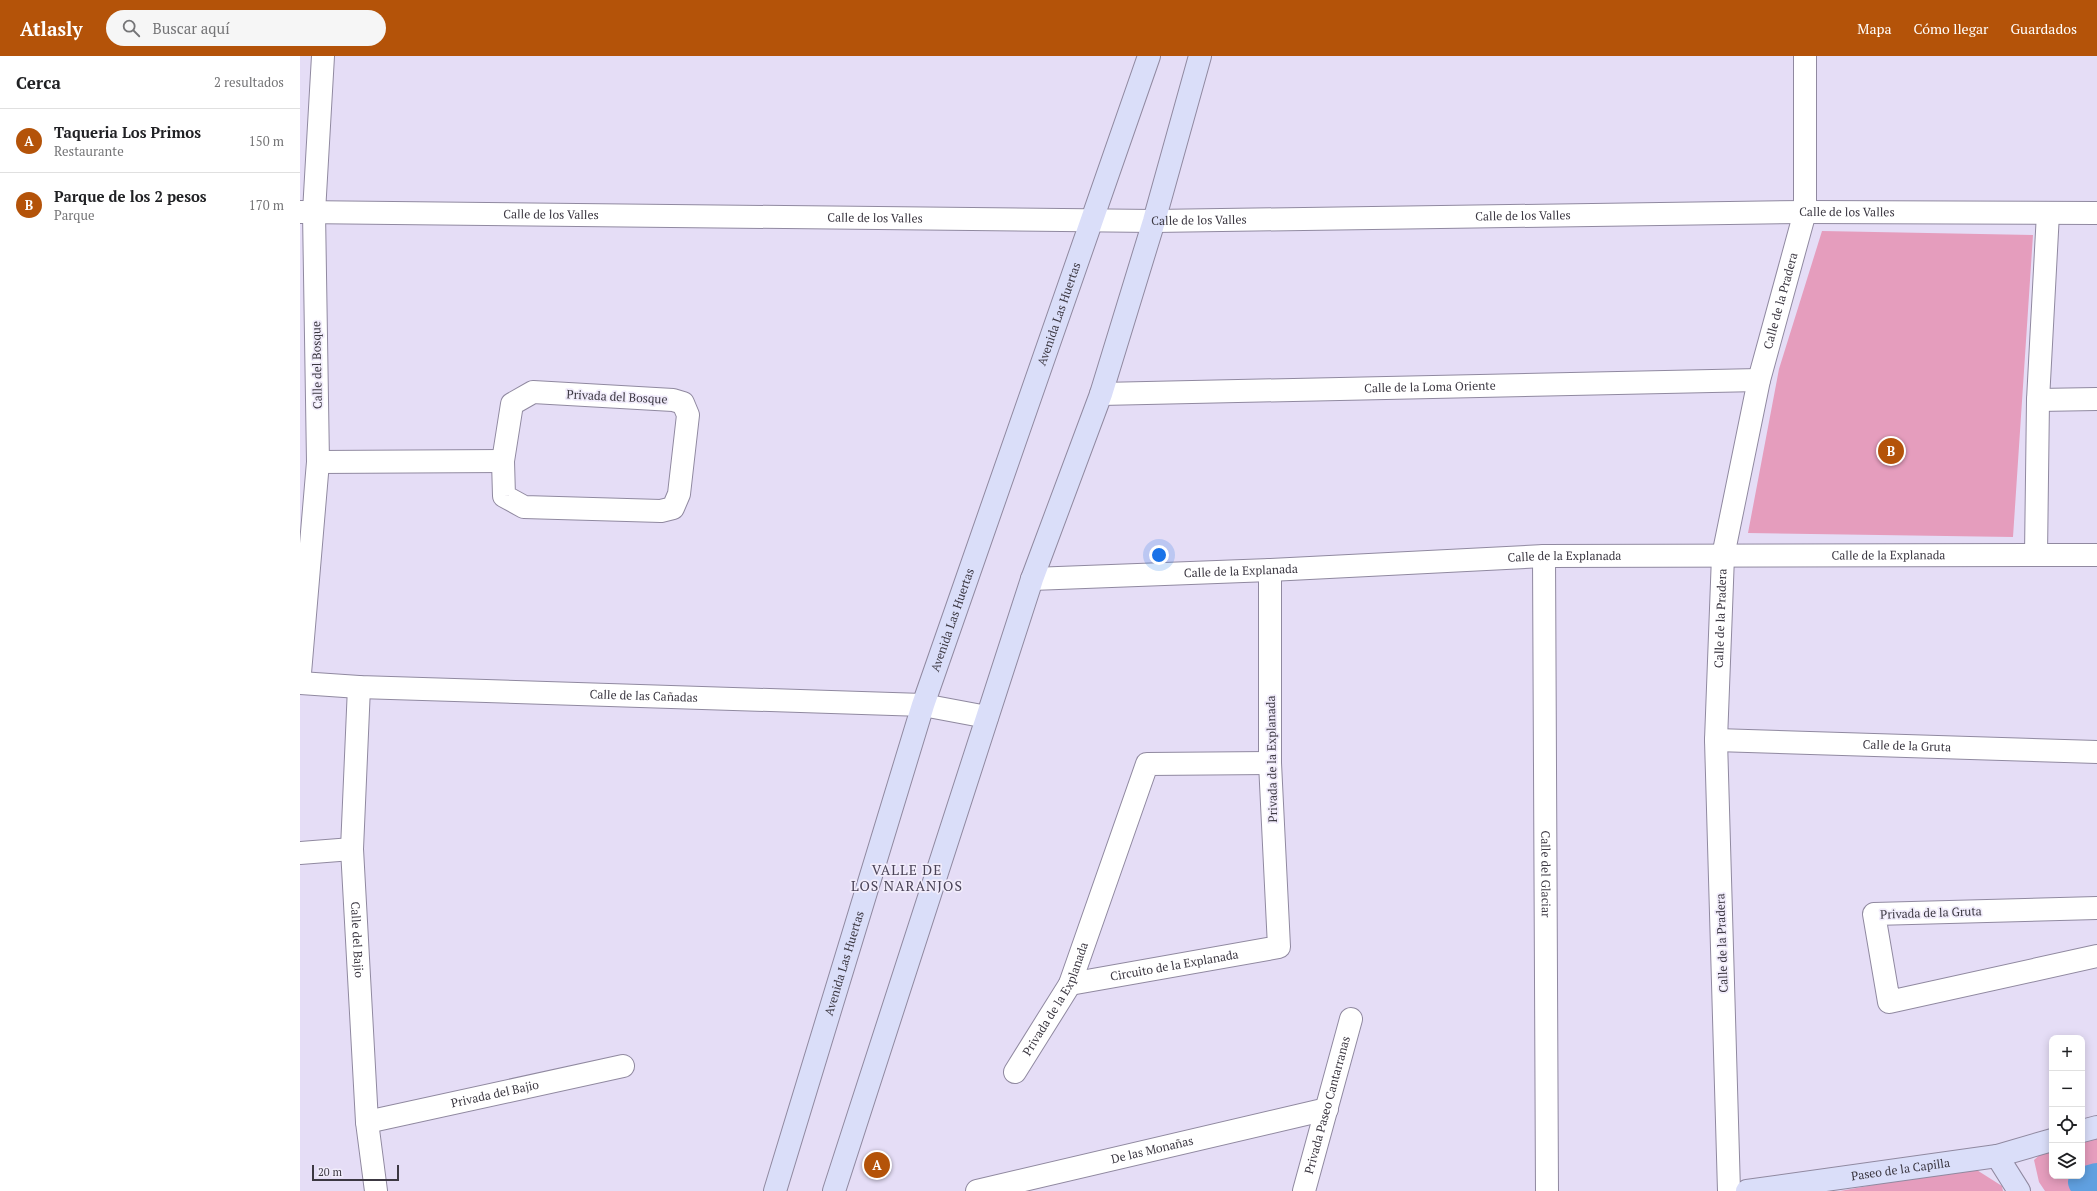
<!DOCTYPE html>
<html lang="es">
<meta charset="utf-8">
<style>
body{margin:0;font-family:"PT Serif",serif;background:#f6f6f6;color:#202124}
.controls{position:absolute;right:12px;bottom:12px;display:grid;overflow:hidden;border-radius:8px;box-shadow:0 2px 10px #0003}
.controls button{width:36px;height:36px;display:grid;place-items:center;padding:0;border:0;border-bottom:1px solid #e0e0e0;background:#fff;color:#202124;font:20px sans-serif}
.scale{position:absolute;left:12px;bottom:10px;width:87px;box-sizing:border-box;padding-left:4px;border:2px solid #3c3842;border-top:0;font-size:11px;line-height:14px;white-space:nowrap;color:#3c3842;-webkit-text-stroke:3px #f1ecfb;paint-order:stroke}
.you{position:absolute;left:859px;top:499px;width:14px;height:14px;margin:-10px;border:3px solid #fff;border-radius:50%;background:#1a73e8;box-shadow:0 0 0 6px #1a73e833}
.badge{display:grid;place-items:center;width:26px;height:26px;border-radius:50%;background:#b45309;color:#fff;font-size:13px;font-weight:700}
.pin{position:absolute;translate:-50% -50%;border:2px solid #fff;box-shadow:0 1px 4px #0006}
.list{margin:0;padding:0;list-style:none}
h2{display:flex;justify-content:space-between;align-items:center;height:52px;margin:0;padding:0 16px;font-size:17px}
h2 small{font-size:13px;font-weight:400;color:#757577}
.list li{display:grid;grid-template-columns:26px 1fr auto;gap:12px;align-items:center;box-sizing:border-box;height:64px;padding:0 16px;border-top:1px solid #e0e0e0}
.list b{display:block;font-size:15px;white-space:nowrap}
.list p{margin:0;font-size:13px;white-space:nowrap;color:#757577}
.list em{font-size:13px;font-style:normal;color:#757577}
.icon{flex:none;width:22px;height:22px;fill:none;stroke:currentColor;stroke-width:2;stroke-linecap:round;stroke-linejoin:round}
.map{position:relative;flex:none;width:1797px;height:1135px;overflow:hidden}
header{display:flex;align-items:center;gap:24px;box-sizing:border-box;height:56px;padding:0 20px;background:#b45309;color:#fff}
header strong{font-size:19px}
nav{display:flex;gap:22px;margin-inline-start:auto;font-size:14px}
.search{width:280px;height:36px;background:#f6f6f6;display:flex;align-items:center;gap:10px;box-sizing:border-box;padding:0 14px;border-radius:22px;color:#757577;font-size:15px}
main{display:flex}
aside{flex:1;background:#fff}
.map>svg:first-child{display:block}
.green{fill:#e59dbd}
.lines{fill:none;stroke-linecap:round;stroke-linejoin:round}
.canal{stroke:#60a0e0;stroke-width:30}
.street-casing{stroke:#9089a0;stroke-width:24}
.secondary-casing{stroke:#9089a0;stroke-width:24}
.street{stroke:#fff;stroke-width:22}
.secondary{stroke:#dadef9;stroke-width:22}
.labels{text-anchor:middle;stroke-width:3.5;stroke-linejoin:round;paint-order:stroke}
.street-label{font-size:12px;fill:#3c3842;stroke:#f1ecfb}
.quarter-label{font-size:14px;letter-spacing:1px;fill:#4a4357;stroke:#f1ecfb}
</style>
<header>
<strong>Atlasly</strong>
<div class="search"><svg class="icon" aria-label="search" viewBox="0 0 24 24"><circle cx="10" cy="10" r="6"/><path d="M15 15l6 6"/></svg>Buscar aquí</div>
<nav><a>Mapa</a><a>Cómo llegar</a><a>Guardados</a></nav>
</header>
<main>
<aside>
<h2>Cerca<small>2 resultados</small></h2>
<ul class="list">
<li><span class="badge">A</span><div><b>Taqueria Los Primos</b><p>Restaurante</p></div><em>150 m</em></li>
<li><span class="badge">B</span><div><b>Parque de los 2 pesos</b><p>Parque</p></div><em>170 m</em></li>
</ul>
</aside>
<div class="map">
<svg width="1797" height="1135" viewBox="0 0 1797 1135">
<rect width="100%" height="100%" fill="#e5ddf6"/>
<path class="green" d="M 1522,175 L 1733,179 L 1713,481 L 1448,477 L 1479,313 Z
M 1797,1074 L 1797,1135 L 1745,1135 L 1739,1126 L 1734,1104 L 1752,1088 L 1752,1120 L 1782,1120 L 1782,1079 Z
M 1672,1111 L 1702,1130 L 1703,1135 L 1540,1135 Z"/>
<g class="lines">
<path class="canal" d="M 1783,1126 L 1797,1122"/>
<defs>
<g id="street">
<path id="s1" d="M 0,156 L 854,165 L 1505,156 L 1797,157"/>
<path d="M 233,336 L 373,344 L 383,347 L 388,359 L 379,438 L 373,452 L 361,455 L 224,451 L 204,440 L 203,405 L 212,348 Z"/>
<path id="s2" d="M 801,338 L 1459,324"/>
<path d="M 1738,344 L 1797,343"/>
<path d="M 18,406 L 203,405"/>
<path d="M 1736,499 L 1738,344 L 1748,157"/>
<path id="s3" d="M 1244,500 L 1247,1135"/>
<path id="s4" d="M 732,523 L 970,514 L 1244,500 L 1797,499"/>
<path d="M 0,617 L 18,406 L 14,156 L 23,0"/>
<path id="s5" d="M 0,627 L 59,631 L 623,649 L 687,661"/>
<path id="s6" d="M 59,631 L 52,793 L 67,1066 L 76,1135"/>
<path id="s7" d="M 1416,684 L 1797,696"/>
<path d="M 0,797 L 52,793"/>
<path d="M 1797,852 L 1574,858 L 1589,946 L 1797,900"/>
<path id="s8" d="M 770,928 L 979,891 L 970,707 L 970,514"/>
<path id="s9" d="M 715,1016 L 770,928 L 847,708 L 970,707"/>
<path id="s10" d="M 67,1066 L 323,1010"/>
<path id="s11" d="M 677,1135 L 1027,1053"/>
<path id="s12" d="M 1004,1135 L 1051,963"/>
<path id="s13" d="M 1429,1135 L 1416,684 L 1423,500 L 1459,324 L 1505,156 L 1505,0"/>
</g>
<g id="secondary">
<path d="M 1782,1075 L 1797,1071"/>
<path d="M 1697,1100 L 1719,1135"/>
<path id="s14" d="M 475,1135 L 623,649 L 849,0"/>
<path d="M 534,1135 L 732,523 L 801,338 L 854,165 L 900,0"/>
<path id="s15" d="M 1447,1135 L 1697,1100 L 1752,1084"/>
</g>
</defs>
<use href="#street" class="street-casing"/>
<use href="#secondary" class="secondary-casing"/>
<use href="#street" class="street"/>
<use href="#secondary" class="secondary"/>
</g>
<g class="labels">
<g class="street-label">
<text dy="4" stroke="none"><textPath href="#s1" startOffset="1547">Calle de los Valles</textPath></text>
<text dy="4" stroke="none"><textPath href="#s1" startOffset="251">Calle de los Valles</textPath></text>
<text dy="4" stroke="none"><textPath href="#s1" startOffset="1223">Calle de los Valles</textPath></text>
<text dy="4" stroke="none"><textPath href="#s1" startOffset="575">Calle de los Valles</textPath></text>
<text dy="4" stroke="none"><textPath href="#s1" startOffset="899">Calle de los Valles</textPath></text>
<text dy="4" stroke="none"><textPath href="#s13" startOffset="897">Calle de la Pradera</textPath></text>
<text dy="4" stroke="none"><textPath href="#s14" startOffset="922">Avenida Las Huertas</textPath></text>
<text transform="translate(17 309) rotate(-91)" y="4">Calle del Bosque</text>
<text dy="4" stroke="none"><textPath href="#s2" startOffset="329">Calle de la Loma Oriente</textPath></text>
<text transform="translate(317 341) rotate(3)" y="4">Privada del Bosque</text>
<text dy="4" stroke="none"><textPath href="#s4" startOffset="857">Calle de la Explanada</textPath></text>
<text dy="4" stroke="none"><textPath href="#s4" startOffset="533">Calle de la Explanada</textPath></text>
<text dy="4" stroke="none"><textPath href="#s4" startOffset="209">Calle de la Explanada</textPath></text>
<text dy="4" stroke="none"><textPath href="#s13" startOffset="573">Calle de la Pradera</textPath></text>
<text dy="4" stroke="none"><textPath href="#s14" startOffset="598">Avenida Las Huertas</textPath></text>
<text dy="4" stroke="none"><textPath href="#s5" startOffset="344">Calle de las Cañadas</textPath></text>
<text dy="4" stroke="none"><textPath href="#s7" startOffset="191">Calle de la Gruta</textPath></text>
<text transform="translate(972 703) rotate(-91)" y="4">Privada de la Explanada</text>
<text dy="4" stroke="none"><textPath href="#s3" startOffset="318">Calle del Glaciar</textPath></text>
<text transform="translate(1631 857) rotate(-2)" y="4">Privada de la Gruta</text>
<text dy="4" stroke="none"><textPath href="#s6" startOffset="253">Calle del Bajio</textPath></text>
<text transform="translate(1422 887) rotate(-92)" y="4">Calle de la Pradera</text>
<text dy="4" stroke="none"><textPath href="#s14" startOffset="238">Avenida Las Huertas</textPath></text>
<text dy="4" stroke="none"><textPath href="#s8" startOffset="106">Circuito de la Explanada</textPath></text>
<text dy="4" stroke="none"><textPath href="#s9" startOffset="84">Privada de la Explanada</textPath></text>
<text dy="4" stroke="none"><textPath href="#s10" startOffset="131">Privada del Bajio</textPath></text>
<text dy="4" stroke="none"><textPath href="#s12" startOffset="89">Privada Paseo Cantarranas</textPath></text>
<text dy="4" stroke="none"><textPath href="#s11" startOffset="180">De las Monañas</textPath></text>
<text dy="4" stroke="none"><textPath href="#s15" startOffset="155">Paseo de la Capilla</textPath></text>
</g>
<g class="quarter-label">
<text x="607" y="819">VALLE DE<tspan x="607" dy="16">LOS NARANJOS</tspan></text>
</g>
</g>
</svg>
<div class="controls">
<button>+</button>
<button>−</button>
<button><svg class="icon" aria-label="locate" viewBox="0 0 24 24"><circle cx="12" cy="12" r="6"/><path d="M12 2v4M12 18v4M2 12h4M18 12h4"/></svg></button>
<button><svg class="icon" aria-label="layers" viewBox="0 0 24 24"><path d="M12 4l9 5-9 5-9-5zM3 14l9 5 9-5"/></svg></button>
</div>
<div class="scale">20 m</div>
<div class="you"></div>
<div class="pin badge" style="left:577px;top:1109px">A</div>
<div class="pin badge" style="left:1591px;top:395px">B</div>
</div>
</main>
